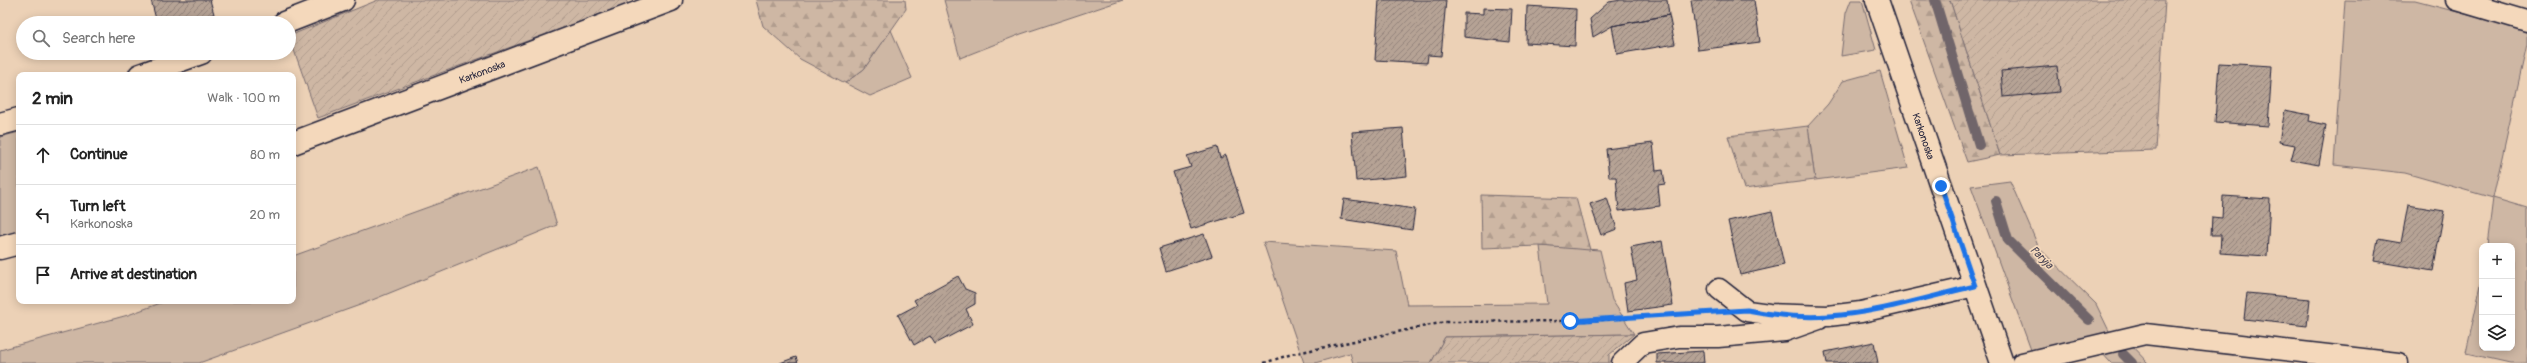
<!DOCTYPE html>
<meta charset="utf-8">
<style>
body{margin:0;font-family:Pangolin,sans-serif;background:#f6f6f6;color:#222}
.controls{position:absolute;right:12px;bottom:12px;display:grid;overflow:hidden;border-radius:8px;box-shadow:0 2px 10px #0003}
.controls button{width:36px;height:36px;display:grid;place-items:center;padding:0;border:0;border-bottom:1px solid #e0e0e0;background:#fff;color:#222;font:20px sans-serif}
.stop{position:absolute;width:12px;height:12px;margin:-9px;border:3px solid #1a73e8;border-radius:50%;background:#fff}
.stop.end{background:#1a73e8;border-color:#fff;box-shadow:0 1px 4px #0008}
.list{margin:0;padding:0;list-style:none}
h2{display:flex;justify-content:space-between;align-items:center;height:52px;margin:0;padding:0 16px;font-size:17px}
h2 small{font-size:13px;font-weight:400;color:#767676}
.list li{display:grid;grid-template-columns:26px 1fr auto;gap:12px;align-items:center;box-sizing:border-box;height:60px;padding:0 16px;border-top:1px solid #e0e0e0}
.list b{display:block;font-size:15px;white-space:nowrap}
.list p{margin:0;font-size:13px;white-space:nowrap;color:#767676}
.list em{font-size:13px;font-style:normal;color:#767676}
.icon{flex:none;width:22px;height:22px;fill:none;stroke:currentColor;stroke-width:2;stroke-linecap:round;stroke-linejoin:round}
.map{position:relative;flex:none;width:2527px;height:363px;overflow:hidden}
.search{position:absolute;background:#fff;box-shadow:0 2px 10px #0003;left:16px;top:16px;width:280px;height:44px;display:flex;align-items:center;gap:10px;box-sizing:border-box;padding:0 14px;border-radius:22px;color:#767676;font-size:15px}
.panel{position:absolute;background:#fff;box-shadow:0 2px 10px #0003;left:16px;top:72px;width:280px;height:232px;border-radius:8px}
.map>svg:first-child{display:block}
.green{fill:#ceb7a4;stroke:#786c70}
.forest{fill:url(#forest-firs);stroke:#786c70}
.garden{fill:url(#garden-furrows);stroke:#786c70}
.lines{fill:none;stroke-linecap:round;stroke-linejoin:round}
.stream{stroke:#70656a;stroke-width:10}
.building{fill:url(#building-hatch);stroke:#22223b}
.service-casing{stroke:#22223b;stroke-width:23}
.minor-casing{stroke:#22223b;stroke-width:25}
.tertiary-casing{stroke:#22223b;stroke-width:25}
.path{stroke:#22223b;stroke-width:2.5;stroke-dasharray:3 3;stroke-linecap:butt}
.service{stroke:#f4d8bb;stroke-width:20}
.minor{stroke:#f4d8bb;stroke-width:22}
.tertiary{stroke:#f4d8bb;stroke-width:22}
.route{stroke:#1a73e8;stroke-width:5}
.labels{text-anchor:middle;stroke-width:3.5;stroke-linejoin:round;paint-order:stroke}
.street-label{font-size:10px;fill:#22223b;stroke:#f4d8bb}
.water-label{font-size:11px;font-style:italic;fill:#494453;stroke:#f4d8bb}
</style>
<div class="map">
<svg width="2527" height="363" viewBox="0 0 2527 363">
<defs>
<pattern id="forest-firs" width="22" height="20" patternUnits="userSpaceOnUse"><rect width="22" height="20" fill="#ceb7a4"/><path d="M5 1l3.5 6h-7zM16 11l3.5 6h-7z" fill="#b19d8e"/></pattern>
<pattern id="garden-furrows" width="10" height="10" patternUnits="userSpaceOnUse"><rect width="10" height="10" fill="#ceb7a4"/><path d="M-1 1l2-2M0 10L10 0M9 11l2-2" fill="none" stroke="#b19d8e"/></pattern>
<pattern id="building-hatch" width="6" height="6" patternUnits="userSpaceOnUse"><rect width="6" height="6" fill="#b6a395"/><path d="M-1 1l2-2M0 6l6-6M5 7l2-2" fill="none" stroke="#94847b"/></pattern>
</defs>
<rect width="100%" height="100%" fill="#ecd1b6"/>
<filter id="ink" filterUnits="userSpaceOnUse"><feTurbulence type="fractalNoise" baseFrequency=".025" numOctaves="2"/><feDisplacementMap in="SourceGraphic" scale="8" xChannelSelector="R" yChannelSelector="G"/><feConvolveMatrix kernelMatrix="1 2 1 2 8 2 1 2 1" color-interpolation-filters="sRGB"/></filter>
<g filter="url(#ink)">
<path class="green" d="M 944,0 L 1123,0 L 1021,34 L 960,58 Z
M 1851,0 L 1862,0 L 1876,50 L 1841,56 L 1846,13 Z
M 2345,0 L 2415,1 L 2527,30 L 2527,44 L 2493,198 L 2527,208 L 2527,363 L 2510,363 L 2466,353 L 2482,280 L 2482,348 L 2512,348 L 2512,246 L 2487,246 L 2493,198 L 2405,173 L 2334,165 Z
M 891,30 L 912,78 L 870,96 L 845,83 L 864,69 Z
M 1880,71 L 1908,168 L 1815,180 L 1808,126 L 1828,104 L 1843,81 Z
M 19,132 L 19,231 L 0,236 L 0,137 Z
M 539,167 L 557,225 L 360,305 L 199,363 L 0,363 L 0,350 L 128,315 L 166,301 L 293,301 L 293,256 Z
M 2010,181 L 2039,248 L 2096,304 L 2110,333 L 2031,350 L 1971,186 Z
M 1263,242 L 1396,251 L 1407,305 L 1547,304 L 1540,246 L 1600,250 L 1612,300 L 1634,334 L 1445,337 L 1431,363 L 1353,363 L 1350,353 L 1315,363 L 1304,363 Z
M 2129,343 L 2148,363 L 2111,363 L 2101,352 Z"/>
<path class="forest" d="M 756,0 L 905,0 L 906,9 L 864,69 L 845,83 L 800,59 L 763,26 Z
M 1909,0 L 1950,0 L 2000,155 L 1967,162 Z
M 1808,126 L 1815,180 L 1744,189 L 1728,136 Z
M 1481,195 L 1576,198 L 1590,250 L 1540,246 L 1482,248 Z"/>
<path class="garden" d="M 378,0 L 626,0 L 628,4 L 318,118 L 289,36 Z
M 1950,0 L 2165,0 L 2156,150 L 2000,155 Z
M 1634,334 L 1609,355 L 1609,363 L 1431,363 L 1445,337 Z"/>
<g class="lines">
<path class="stream" d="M 1935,0 L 1979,145
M 1996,201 L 2008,240 L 2089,320
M 2123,354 L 2132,363"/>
</g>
<path class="building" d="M 151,0 L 210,0 L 214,14 L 182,23 L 157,23 Z
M 1379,0 L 1446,0 L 1441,56 L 1428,55 L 1427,63 L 1375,60 Z
M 1621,0 L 1667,0 L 1669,15 L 1612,26 L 1593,37 L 1590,19 L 1609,2 Z
M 1691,0 L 1754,0 L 1760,42 L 1698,50 Z
M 1527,6 L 1576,9 L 1575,46 L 1526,43 Z
M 1483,8 L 1512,9 L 1510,42 L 1464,37 L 1464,13 L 1483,14 Z
M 1669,15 L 1675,44 L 1617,54 L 1612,26 Z
M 2219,63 L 2272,66 L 2268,126 L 2215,122 Z
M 2057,66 L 2060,92 L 2003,97 L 2001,71 Z
M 2285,110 L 2310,115 L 2309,121 L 2326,125 L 2319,165 L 2291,160 L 2295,145 L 2279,142 Z
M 1403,128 L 1407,176 L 1356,181 L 1352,132 Z
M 1653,143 L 1656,171 L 1663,170 L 1665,184 L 1658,185 L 1660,206 L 1619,211 L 1616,177 L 1609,177 L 1606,149 Z
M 1217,147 L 1220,158 L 1226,155 L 1244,213 L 1191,229 L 1173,172 L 1191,167 L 1187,156 Z
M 2223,196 L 2270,199 L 2267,256 L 2220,253 L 2221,235 L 2211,235 L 2212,217 L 2222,218 Z
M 1607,198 L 1617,229 L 1601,235 L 1590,204 Z
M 1344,199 L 1415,209 L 1412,230 L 1341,219 Z
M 2408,205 L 2444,211 L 2433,271 L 2374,261 L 2378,239 L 2401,243 Z
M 1772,211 L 1784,265 L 1740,275 L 1728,221 Z
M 1204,234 L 1212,256 L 1166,271 L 1159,248 Z
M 1662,241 L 1673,305 L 1628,311 L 1624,283 L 1637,280 L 1631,247 Z
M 958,276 L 965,289 L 975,293 L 975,304 L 966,309 L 973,324 L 935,344 L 930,336 L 914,345 L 898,315 L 917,305 L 914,300 Z
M 2247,293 L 2310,299 L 2307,326 L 2244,319 Z
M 1874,342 L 1878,363 L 1827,363 L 1825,352 Z
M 1703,351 L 1704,363 L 1657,363 L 1657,354 Z
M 796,357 L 798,363 L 780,363 Z"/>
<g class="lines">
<defs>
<path id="service" d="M 2456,0 L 2527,21
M 1719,289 L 1747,311 L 1769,314 L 1828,316 L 1861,312 L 1975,286
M 1622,363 L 1643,343 L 1679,337 L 1718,337 L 1785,331 L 1819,319
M 2022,363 L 2145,334 L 2398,363"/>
<g id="minor">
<path d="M 284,23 L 343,0"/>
<path d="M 140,75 L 201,53"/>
<path d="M 0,124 L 19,119"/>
<path id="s1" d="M 293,143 L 671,0"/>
<path d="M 0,248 L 19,243"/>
</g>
<g id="tertiary">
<path id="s2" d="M 1877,0 L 2002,363"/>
</g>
</defs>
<use href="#service" class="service-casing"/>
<use href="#minor" class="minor-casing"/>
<use href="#tertiary" class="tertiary-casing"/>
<path class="path" d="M 1264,363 L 1292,354 L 1445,322 L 1570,321 L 1628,318"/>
<use href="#service" class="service"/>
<use href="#minor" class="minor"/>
<use href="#tertiary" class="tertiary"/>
</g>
</g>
<g class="lines" filter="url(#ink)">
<path class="route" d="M 1570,321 L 1747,310 C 1773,315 1802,318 1829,316 C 1878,313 1927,297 1975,286 L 1941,186"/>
</g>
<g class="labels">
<g class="street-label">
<text dy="4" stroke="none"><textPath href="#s1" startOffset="202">Karkonoska</textPath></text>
<text dy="4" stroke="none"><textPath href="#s2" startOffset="144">Karkonoska</textPath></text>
</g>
<g class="water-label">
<text transform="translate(2042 257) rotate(45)" y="4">Paryja</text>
</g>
</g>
</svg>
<div class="controls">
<button>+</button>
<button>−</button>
<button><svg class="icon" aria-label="layers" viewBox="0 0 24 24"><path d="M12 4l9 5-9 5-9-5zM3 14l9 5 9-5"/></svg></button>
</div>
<div class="stop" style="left:1570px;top:321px"></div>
<div class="stop end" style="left:1941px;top:186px"></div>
<div class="search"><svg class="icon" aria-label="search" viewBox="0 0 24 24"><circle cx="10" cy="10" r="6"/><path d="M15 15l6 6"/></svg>Search here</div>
<section class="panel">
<h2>2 min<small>Walk · 100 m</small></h2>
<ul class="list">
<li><svg class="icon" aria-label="ahead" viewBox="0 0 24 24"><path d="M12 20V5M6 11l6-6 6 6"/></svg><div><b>Continue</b></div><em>80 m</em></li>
<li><svg class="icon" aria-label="left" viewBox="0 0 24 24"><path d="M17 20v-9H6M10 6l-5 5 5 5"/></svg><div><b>Turn left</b><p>Karkonoska</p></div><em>20 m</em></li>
<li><svg class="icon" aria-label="arrive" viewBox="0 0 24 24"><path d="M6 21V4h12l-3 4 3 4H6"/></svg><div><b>Arrive at destination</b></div></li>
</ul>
</section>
</div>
